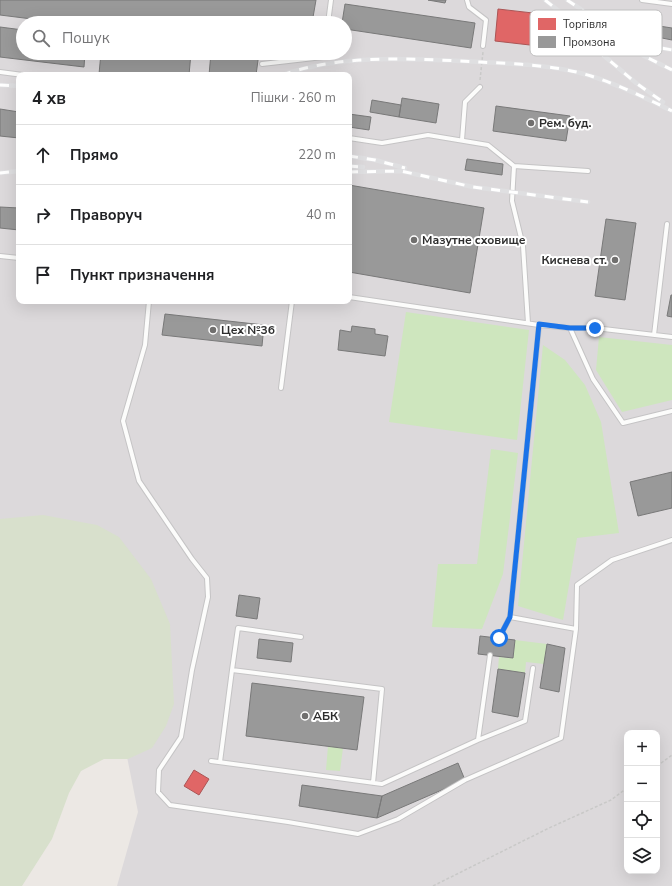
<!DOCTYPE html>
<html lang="uk">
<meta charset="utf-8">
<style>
body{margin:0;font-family:"Nunito Sans",sans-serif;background:#f6f6f6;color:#202124}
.controls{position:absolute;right:12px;bottom:12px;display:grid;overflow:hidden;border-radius:8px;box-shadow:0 4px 16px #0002}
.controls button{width:36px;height:36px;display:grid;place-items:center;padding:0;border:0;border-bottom:1px solid #e0e0e0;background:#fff;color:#202124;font:20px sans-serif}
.stop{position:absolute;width:12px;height:12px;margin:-9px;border:3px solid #1a73e8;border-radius:50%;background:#fff}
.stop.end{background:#1a73e8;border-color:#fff;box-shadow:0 1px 4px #0008}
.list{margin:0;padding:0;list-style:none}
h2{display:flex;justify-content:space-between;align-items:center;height:52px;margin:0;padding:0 16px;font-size:17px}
h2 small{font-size:13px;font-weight:400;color:#757577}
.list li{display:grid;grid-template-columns:26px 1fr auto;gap:12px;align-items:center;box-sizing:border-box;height:60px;padding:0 16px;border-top:1px solid #e0e0e0}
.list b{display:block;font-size:15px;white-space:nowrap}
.list em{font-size:13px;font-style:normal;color:#757577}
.icon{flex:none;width:22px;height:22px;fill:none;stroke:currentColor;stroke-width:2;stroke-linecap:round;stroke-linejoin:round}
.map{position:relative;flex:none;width:672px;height:886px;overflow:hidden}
.search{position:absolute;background:#fff;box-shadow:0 4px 16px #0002;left:16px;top:16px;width:336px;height:44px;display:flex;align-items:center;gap:10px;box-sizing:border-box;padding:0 14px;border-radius:22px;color:#757577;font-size:15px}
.panel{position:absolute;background:#fff;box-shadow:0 4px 16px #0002;left:16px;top:72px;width:336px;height:232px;border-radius:8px}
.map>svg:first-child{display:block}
.industrial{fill:#dcd9db;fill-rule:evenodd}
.green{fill:#cee6be}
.cemetery{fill:#d8e0cc}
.shops{fill:#e06666;stroke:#ab5555}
.industry{fill:#999;stroke:#797979}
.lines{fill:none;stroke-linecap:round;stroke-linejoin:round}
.lane-casing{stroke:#c5c4c5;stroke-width:6}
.path{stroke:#c9c9c8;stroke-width:1.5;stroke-dasharray:3 2;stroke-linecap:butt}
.lane{stroke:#fcfcfb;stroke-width:4}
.rail-casing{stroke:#dfdfe1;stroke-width:4.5}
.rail{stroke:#fff;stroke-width:3;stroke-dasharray:9;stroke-linecap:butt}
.route{stroke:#1a73e8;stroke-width:5}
.poi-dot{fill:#706f6e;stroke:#fff;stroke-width:1.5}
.labels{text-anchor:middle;stroke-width:4;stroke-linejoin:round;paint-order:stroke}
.poi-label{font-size:12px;font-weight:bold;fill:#2e2e2e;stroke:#fff;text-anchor:start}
.key{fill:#fff;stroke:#c0c0c0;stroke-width:1}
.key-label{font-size:11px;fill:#2e2e2e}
</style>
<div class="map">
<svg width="672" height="886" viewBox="0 0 672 886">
<rect width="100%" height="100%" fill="#ece8e4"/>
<path class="industrial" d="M 0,0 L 672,0 L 672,886 L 117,886 L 138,812 L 102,631 L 0,536 ZM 23,23 L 345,23 L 345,53 L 23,53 ZM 19,75 L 349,75 L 349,301 L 19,301 ZM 627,733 L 657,733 L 657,871 L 627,871 Z"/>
<path class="green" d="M 406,312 L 529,330 L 517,440 L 389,422 Z
M 599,337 L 672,345 L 672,400 L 622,412 L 596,370 Z
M 543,345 L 565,360 L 585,385 L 601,422 L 619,533 L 577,538 L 563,620 L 518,606 Z
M 491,449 L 518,453 L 503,574 L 482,629 L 432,627 L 438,564 L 477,564 Z
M 515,640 L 547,644 L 544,664 L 526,662 L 525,673 L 498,669 L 499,657 L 513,658 Z
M 328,746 L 343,748 L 340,771 L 326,770 Z"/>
<path class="cemetery" d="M 43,515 L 97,525 L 119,537 L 151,579 L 170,624 L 174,704 L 166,726 L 152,748 L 128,759 L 104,759 L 81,771 L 69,793 L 52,839 L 22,886 L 0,886 L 0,519 Z"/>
<path class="shops" d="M 498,9 L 559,16 L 556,48 L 495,41 Z
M 194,770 L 209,779 L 199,795 L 184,786 Z"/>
<path class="industry" d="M 0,0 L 316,0 L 312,23 L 64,23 L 0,15 Z
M 428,0 L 446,0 L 445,3 Z
M 345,4 L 475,23 L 471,48 L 345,29 L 345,23 L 342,23 Z
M 659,26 L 672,28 L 672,40 L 657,37 Z
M 0,27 L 23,30 L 23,53 L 85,53 L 84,67 L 0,57 Z
M 101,53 L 191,53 L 189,75 L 108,75 L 99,74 Z
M 211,53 L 259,53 L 256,75 L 209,75 Z
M 402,98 L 439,104 L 436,123 L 399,117 Z
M 372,100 L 401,105 L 399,117 L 370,112 Z
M 496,106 L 570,116 L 566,141 L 493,131 Z
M 0,109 L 19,112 L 19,138 L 0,136 Z
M 349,114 L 371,117 L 369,130 L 349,127 Z
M 467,159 L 503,164 L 502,175 L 465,170 Z
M 349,185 L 484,208 L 470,293 L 349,272 Z
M 0,207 L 19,208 L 19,230 L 0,228 Z
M 606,219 L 636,223 L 625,300 L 595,296 Z
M 671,295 L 672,295 L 672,317 L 667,316 Z
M 165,314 L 264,325 L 262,346 L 162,335 Z
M 352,326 L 375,329 L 375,334 L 388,336 L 385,356 L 338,350 L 340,330 L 351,332 Z
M 672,472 L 672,508 L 638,516 L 630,482 Z
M 239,595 L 260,598 L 257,619 L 236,616 Z
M 480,636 L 515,640 L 513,658 L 478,654 Z
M 259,639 L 293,643 L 291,662 L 257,658 Z
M 547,644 L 565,648 L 559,692 L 540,688 Z
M 498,669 L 525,673 L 518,717 L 492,712 Z
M 252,683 L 364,697 L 357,750 L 246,736 Z
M 458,763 L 465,780 L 377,818 L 382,796 Z
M 302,785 L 382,796 L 377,818 L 299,806 Z"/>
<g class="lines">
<defs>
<path id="lane" d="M 467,0 L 469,7 L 486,20 L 483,46
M 642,0 L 672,4
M 328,23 L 331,0
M 262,64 L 323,57 L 323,53
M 0,72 L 23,75
M 349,138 L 382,143 L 428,135 L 488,145 L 514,166 L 588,171
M 462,140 L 465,102 L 480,87
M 514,166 L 512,201 L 523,246 L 528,323
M 0,256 L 19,258
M 349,297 L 539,325 L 570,328 L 595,328 L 672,337
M 149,301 L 145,345 L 123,421 L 139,481 L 192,559 L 207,578 L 208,597 L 192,670 L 181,737 L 159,770 L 158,792 L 170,805 L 288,822 L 358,834 L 398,819 L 465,780 L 561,738 L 576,629 L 510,617
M 570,328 L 593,379 L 623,423 L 672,411
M 654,335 L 667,224
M 281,388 L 292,301
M 576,629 L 577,585 L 612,560 L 672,540
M 499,638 L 510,617 L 539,325
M 490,655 L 478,740 L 525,721 L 533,668
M 232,670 L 238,628 L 301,637
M 211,761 L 382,784 L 478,740
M 220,762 L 232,670 L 382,689 L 373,783"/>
</defs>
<use href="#lane" class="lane-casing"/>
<path class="path" d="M 480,80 L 483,52
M 657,766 L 672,755
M 433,886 L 549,828 L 611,800 L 627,788"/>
<use href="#lane" class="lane"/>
<defs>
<path id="rail" d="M 545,0 L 570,20 L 603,55 L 636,83 L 663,102
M 567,0 L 609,28 L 650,46 L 672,50
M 620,37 L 644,56 L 672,70
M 282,75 C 345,53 414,59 480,62 C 517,64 556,65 591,76 C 619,85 646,98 672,111
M 0,85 L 19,86
M 349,156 L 375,160 L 405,168
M 349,166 L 363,167
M 349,172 L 401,171 L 473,187 L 588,202
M 0,173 L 19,171"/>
</defs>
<use href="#rail" class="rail-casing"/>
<use href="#rail" class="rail"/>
</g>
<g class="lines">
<path class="route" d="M 499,638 L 510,617 L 539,324 L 570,328 L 595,328"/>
</g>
<g class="poi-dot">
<circle cx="531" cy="123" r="4"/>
<circle cx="414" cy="240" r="4"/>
<circle cx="615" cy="260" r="4"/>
<circle cx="213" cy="330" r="4"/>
<circle cx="305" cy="716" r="4"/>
</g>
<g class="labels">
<g class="poi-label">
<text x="539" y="127">Рем. буд.</text>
<text x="422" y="244">Мазутне сховище</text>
<text x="607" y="264" text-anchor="end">Киснева ст.</text>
<text x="221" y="334">Цех №36</text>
<text x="313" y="720">АБК</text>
</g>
</g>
<rect x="530" y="10" width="132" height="46" rx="6" class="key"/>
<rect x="538" y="18" width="18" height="12" fill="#e06666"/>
<rect x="538" y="36" width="18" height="12" fill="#999"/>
<g class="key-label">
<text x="563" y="28">Торгівля</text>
<text x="563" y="46">Промзона</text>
</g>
</svg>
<div class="controls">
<button>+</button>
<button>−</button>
<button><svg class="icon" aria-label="locate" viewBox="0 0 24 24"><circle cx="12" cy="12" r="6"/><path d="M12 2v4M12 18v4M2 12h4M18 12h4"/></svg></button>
<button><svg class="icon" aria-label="layers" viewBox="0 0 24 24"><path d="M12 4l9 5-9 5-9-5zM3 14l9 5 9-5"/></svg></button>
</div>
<div class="stop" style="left:499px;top:638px"></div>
<div class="stop end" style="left:595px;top:328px"></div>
<div class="search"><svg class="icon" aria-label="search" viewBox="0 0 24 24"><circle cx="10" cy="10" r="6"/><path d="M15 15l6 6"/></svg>Пошук</div>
<section class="panel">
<h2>4 хв<small>Пішки · 260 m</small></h2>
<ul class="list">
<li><svg class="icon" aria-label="ahead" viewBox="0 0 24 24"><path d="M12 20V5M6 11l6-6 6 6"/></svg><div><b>Прямо</b></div><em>220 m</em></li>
<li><svg class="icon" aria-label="right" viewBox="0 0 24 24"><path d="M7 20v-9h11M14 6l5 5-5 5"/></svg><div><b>Праворуч</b></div><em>40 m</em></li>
<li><svg class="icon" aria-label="arrive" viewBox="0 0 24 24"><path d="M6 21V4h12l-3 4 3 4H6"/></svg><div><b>Пункт призначення</b></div></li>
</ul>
</section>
</div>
